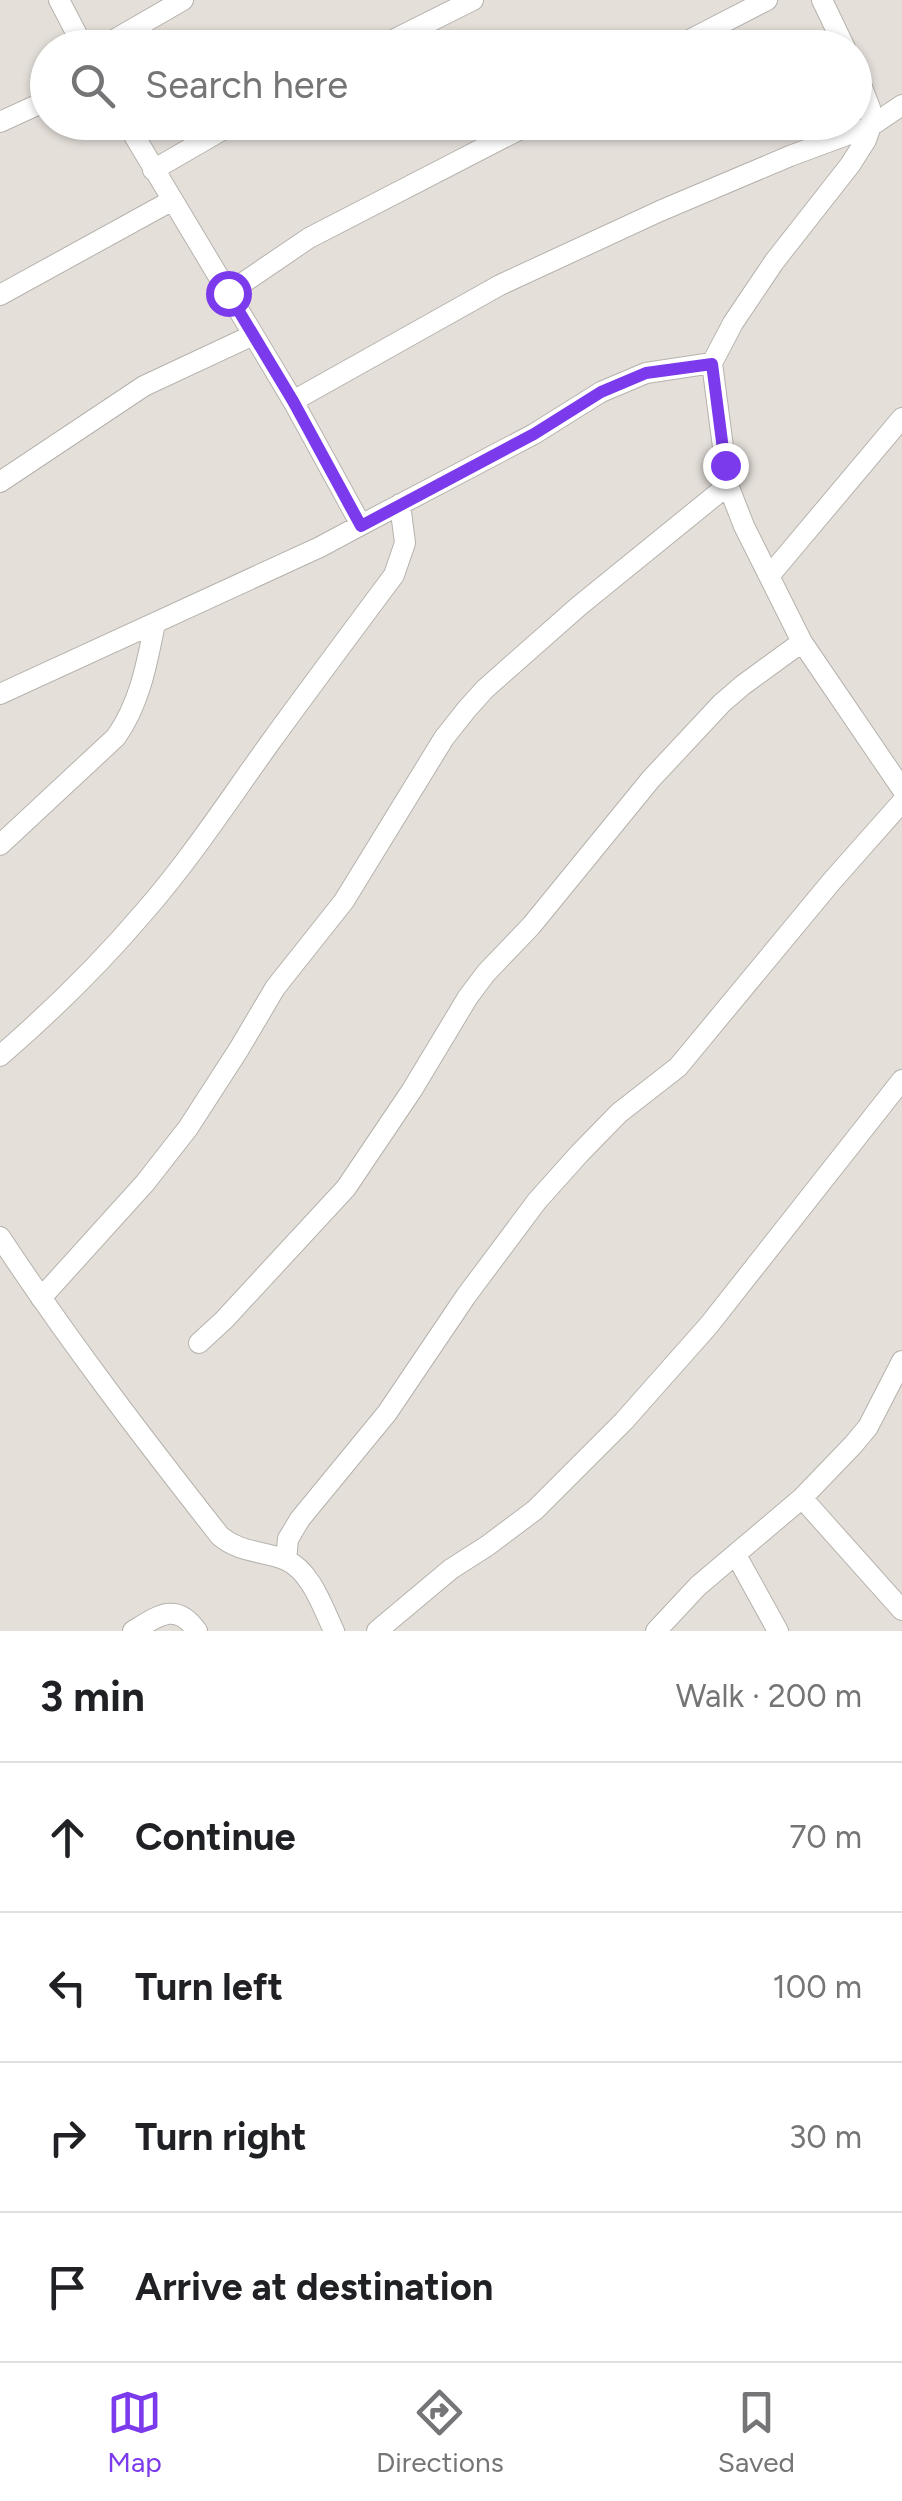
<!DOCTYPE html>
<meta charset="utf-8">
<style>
body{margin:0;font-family:Figtree,sans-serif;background:#f2f2f2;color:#202124}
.stop{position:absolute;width:30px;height:30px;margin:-22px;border:8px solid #7c3aed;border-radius:50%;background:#fff}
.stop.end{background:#7c3aed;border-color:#fff;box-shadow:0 2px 10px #0008}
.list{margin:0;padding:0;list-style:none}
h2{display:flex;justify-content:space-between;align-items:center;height:130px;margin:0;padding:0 40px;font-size:42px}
h2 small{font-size:32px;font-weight:400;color:#757577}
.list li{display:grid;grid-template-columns:65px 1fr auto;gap:30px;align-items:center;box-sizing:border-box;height:150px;padding:0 40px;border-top:2px solid #e0e0e0}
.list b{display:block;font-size:38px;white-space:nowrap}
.list em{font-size:32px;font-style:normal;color:#757577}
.icon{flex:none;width:55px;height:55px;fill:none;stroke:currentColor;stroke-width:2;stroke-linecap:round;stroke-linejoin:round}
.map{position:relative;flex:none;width:902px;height:1631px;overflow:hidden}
.search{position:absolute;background:#fff;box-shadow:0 2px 8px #0004;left:30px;right:30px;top:30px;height:110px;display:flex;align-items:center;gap:25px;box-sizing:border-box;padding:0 35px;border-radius:55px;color:#757577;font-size:38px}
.sheet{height:730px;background:#fff}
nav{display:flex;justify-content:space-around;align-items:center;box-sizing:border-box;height:140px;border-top:2px solid #e0e0e0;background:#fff;font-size:28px;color:#757577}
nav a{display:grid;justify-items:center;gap:5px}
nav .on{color:#7c3aed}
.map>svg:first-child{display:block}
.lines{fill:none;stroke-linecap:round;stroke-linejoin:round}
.minor-casing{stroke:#b6b2ac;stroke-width:22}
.minor{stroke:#fff;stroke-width:20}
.route{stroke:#7c3aed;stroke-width:12}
</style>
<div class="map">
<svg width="902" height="1631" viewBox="0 0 902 1631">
<rect width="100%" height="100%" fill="#e4dfd9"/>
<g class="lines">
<defs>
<path id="minor" d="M 59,0 L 84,48
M 822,0 L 845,48
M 100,48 L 183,0
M 377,48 L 473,0
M 674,48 L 767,0
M 854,67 L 870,108 L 871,126 L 866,140 L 850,165 L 774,262 L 733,323 L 712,363 L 728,485 L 744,526 L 802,642 L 902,789
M 0,122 L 48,100
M 126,122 L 293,401 L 361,525 L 534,434 L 601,392 L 646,373 L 712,363
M 153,170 L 236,122
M 228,293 L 309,238 L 534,122
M 0,295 L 171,201
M 293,401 L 500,285 L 660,211 L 790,156 L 871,126 L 902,105
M 0,482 L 144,386 L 253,335
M 770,575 L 902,418
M 0,694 L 320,547 L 361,525
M 0,845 L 116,737 C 140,703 147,663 155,623
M 0,1056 C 52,1011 101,963 145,911 C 192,857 230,798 272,740 C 312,685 353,630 394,575 L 405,543 L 400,504
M 0,1237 C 68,1340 143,1438 220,1536 C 242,1554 262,1550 286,1560 C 311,1571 323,1608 334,1631
M 41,1298 L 145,1183 L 188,1128 L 239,1049 L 275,988 L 344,901 L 444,738 L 467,709 L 485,689 L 579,606 L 728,485
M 199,1343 L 224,1320 L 346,1188 L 412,1090 L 468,997 L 486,973 L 531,926 L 651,779 L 722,703 L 743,685 L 802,642
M 802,1498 L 902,1610
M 736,1555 L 778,1631
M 286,1560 L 288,1539 L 300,1519 L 387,1413 L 466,1296 L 537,1201 L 579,1154 L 619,1113 L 678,1067 L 832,881 L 902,802
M 133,1631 C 158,1616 176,1601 197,1631
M 377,1631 L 451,1569 L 487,1546 L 535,1510 L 624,1421 L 709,1325 L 902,1080
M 656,1631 L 698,1586 L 802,1498 L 853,1445 L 868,1427 L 902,1361"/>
</defs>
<use href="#minor" class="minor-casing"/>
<use href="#minor" class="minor"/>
</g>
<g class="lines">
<path class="route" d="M 228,293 L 293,401 L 361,526 L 534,434 L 601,392 L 646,373 L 712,364 L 725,465"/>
</g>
</svg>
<div class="stop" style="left:228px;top:293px"></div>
<div class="stop end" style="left:725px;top:465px"></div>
<div class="search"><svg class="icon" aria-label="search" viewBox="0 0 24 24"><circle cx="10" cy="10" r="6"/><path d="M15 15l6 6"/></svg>Search here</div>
</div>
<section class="sheet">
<h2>3 min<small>Walk · 200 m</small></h2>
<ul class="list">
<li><svg class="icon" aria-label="ahead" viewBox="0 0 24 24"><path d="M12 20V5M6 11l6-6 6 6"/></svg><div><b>Continue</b></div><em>70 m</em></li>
<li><svg class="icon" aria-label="left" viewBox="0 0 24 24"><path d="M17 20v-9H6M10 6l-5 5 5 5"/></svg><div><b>Turn left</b></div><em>100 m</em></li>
<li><svg class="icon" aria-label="right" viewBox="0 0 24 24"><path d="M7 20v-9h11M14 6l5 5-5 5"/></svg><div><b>Turn right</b></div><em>30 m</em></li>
<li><svg class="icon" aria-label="arrive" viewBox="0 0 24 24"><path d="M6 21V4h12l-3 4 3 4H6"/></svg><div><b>Arrive at destination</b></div></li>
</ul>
</section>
<nav>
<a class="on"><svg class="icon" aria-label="map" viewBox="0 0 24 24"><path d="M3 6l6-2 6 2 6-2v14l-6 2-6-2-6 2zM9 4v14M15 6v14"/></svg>Map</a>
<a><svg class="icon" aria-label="directions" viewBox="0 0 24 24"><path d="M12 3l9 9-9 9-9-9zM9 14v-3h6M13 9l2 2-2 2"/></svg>Directions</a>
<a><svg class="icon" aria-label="saved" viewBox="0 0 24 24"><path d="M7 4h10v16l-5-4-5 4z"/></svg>Saved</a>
</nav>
